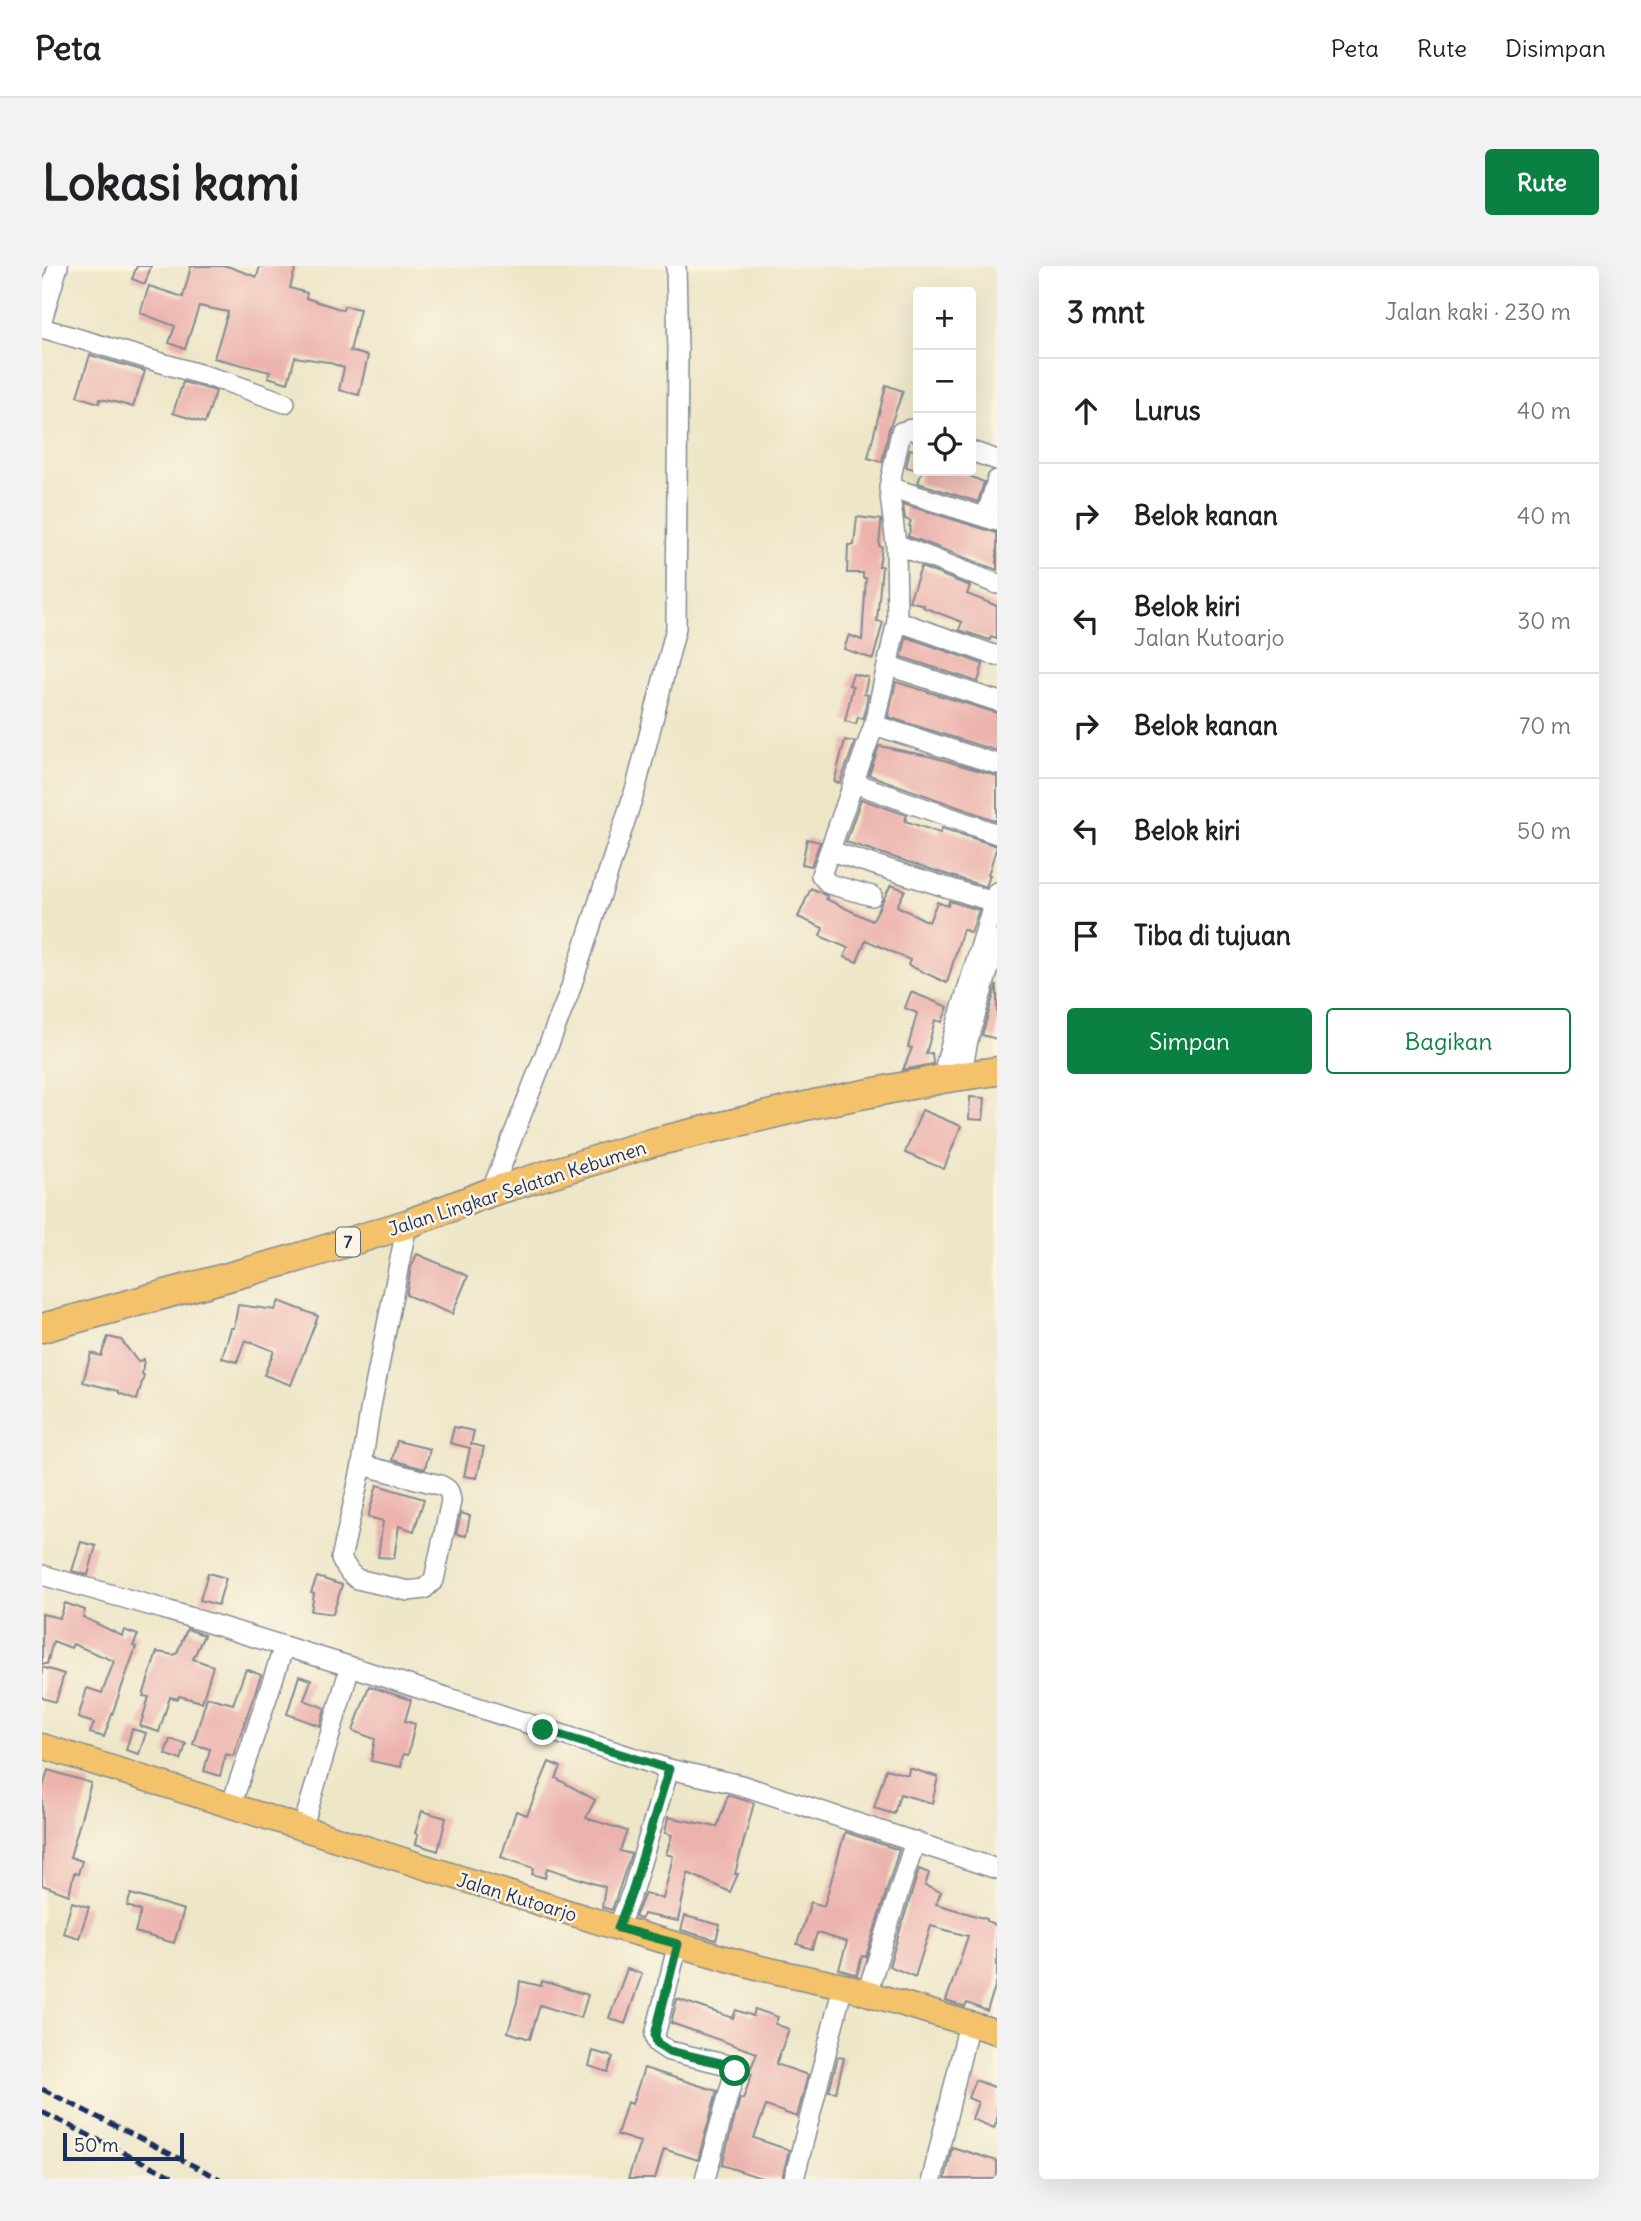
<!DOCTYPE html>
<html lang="id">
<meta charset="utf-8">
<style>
body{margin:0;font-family:Delius,sans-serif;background:#f2f2f2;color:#202124}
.controls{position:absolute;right:21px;top:21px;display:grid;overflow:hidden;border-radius:7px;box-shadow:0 7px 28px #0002}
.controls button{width:63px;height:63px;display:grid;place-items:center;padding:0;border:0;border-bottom:2px solid #e0e0e0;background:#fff;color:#202124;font:35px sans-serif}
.scale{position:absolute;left:21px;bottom:18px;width:121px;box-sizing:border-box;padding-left:7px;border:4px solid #1b2f5e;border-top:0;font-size:19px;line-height:24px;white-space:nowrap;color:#1b2f5e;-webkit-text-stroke:5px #fcf5e5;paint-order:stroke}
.stop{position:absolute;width:21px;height:21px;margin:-16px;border:5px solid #0b8043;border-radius:50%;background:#fff}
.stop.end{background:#0b8043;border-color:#fff;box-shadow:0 2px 7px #0008}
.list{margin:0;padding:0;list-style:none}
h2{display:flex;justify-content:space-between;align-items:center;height:91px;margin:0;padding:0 28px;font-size:30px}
h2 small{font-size:23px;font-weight:400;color:#757577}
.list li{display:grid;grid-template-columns:46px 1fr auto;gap:21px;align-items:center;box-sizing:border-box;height:105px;padding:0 28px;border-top:2px solid #e0e0e0}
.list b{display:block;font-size:26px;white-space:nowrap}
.list p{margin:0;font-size:23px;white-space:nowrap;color:#757577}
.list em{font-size:23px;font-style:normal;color:#757577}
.actions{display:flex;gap:14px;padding:21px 28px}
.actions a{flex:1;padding:16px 0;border:2px solid #0b8043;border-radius:7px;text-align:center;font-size:24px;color:#0b8043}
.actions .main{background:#0b8043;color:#fff}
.icon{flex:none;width:38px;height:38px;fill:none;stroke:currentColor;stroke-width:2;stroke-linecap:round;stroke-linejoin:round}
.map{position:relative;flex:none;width:955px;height:1913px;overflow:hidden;border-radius:7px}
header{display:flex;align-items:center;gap:42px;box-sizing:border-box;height:98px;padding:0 35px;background:#fff;border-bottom:2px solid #e0e0e0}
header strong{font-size:33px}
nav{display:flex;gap:38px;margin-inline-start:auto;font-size:24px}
.intro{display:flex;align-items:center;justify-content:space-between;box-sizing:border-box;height:168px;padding:0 42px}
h1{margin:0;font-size:49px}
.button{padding:18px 32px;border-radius:7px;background:#0b8043;color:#fff;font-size:24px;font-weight:700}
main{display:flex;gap:42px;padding:0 42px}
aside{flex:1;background:#fff;border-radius:7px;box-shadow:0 7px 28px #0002}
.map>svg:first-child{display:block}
.building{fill:#ecb3ad}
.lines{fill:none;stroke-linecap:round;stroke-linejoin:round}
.minor-casing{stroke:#848a92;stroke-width:22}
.major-casing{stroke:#848a92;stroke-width:27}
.highway-casing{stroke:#848a92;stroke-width:31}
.minor{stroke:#fff;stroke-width:19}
.major{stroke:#f3c26a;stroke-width:24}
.highway{stroke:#f3c26a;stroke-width:28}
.rail{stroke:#1b2f5e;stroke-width:5;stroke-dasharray:10 5;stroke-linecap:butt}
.route{stroke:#0b8043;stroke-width:9}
.labels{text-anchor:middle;stroke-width:5;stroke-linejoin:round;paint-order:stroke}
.shield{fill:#fcf5e5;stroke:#5e6a86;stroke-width:2}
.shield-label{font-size:18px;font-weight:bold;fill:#1b2f5e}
.street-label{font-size:19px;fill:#1b2f5e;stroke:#fcf5e5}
</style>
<header>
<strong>Peta</strong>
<nav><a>Peta</a><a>Rute</a><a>Disimpan</a></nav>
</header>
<div class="intro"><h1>Lokasi kami</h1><a class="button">Rute</a></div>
<main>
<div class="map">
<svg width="955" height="1913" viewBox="0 0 955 1913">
<rect width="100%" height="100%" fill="#fcf5e5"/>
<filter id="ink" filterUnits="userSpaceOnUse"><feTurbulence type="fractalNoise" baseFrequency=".0143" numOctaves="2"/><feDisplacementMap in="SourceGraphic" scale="14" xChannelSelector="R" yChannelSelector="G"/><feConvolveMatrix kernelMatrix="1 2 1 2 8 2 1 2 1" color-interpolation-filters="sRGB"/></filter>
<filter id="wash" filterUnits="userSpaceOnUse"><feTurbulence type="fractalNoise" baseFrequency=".00686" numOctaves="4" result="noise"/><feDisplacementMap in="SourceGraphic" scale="28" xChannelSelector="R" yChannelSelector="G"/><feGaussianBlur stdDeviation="1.57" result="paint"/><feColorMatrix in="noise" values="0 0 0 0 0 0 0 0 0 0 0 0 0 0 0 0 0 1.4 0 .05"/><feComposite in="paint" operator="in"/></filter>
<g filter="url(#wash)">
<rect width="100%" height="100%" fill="#ede6c7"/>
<g id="blocks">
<path class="building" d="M 95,0 L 109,0 L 103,18 L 90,13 Z
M 149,0 L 185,0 L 215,11 L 218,0 L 254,0 L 248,22 L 265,27 L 264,32 L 301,44 L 302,40 L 318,43 L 308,85 L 326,90 L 317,129 L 297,124 L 302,102 L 286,96 L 253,91 L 246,117 L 226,111 L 228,106 L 172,92 L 186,46 L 157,40 L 143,83 L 127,77 L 133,60 L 98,47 L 107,20 L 141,31 Z
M 48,89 L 103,105 L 91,141 L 73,136 L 58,133 L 57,137 L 35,130 Z
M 141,116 L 174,125 L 163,157 L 131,147 Z
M 844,119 L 861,125 L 847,163 L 840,196 L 826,192 Z
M 868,183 L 876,185 L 876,204 L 864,201 Z
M 880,205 L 915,205 L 942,216 L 936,236 L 876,217 Z
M 861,238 L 955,267 L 955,304 L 866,270 L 869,261 L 867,260 L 869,255 L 863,253 Z
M 815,251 L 839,254 L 839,258 L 837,280 L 840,281 L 837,300 L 840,300 L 835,355 L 841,356 L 831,393 L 802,383 L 807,369 L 820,374 L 824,312 L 821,312 L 821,307 L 805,307 L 806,279 L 812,279 Z
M 879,301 L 928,320 L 925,328 L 955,340 L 955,373 L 949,371 L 948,374 L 917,364 L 920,356 L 881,341 L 882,339 L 867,335 Z
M 864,371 L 941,398 L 936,416 L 860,391 Z
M 811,408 L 826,411 L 822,428 L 826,429 L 821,453 L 816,451 L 814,458 L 803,455 L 811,420 L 807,419 Z
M 854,416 L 955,447 L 955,485 L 846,451 Z
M 803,474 L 813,476 L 798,517 L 792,516 Z
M 837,480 L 891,491 L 955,510 L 955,555 L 827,509 Z
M 819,533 L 865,549 L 863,555 L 898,567 L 900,562 L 955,580 L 946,609 L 948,609 L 944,621 L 804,576 Z
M 765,573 L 778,576 L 769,600 L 760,598 Z
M 849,619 L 863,624 L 855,640 L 887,656 L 895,636 L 906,640 L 907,635 L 937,644 L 929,667 L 921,663 L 905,717 L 866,699 L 868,694 L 824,674 L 815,696 L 802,691 L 806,682 L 778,670 L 781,662 L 756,651 L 769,622 L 785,630 L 784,633 L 830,655 Z
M 955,718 L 955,773 L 940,769 Z
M 869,726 L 906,741 L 900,756 L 893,754 L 884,788 L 890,787 L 891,798 L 861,804 L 870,782 L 866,781 L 875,747 L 863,742 Z
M 928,831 L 943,832 L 941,854 L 927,853 Z
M 880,844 L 919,860 L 902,903 L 863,887 Z
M 375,988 L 426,1010 L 410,1048 L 364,1029 L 369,1001 Z
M 237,1035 L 276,1050 L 249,1119 L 222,1109 L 232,1085 L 203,1074 L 195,1096 L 180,1092 L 189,1062 L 192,1062 L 196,1039 L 233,1044 Z
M 66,1071 L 79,1074 L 96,1096 L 102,1093 L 100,1108 L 102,1109 L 95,1134 L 77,1127 L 77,1125 L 41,1116 L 49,1087 L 59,1090 Z
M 412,1161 L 432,1165 L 429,1178 L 442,1181 L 435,1212 L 422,1210 L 428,1182 L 408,1177 Z
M 355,1175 L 388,1183 L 383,1203 L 350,1194 Z
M 335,1219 L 382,1233 L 372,1265 L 357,1260 L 352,1292 L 336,1291 L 341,1255 L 326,1251 Z
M 419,1247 L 428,1250 L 424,1270 L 414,1268 Z
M 39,1276 L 54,1280 L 46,1309 L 30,1305 Z
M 166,1307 L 184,1312 L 176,1339 L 158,1334 Z
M 275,1311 L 300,1319 L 291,1348 L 269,1345 L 272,1328 L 269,1327 Z
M 23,1337 L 43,1344 L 41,1351 L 80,1370 L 82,1364 L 96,1369 L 91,1380 L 94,1381 L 62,1471 L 48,1467 L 52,1457 L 36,1452 L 45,1422 L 60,1427 L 72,1395 L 31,1378 L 29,1382 L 11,1375 L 5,1398 L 0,1398 L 0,1348 L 18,1352 Z
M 145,1363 L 162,1369 L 151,1393 L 171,1400 L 160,1436 L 137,1430 L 136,1433 L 128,1431 L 117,1466 L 98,1460 L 107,1431 L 101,1430 L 115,1386 L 132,1389 L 135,1387 Z
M 0,1401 L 22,1408 L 14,1436 L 0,1432 Z
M 204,1403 L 219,1409 L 191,1490 L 184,1488 L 178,1510 L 162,1505 L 168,1483 L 151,1478 L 165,1431 L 191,1438 Z
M 257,1410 L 269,1414 L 262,1434 L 283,1442 L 278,1460 L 245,1448 Z
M 327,1420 L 369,1434 L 363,1455 L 373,1458 L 366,1489 L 361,1488 L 359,1501 L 329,1495 L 333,1473 L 311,1465 Z
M 90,1463 L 104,1467 L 97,1488 L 84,1484 Z
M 128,1473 L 144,1478 L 139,1494 L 123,1488 Z
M 507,1496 L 519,1501 L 514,1512 L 553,1534 L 544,1552 L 585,1565 L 578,1585 L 589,1588 L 570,1644 L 560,1641 L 563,1621 L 505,1602 L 503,1612 L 490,1608 L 492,1602 L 459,1591 L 474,1545 L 485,1549 Z
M 867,1502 L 896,1511 L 890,1537 L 858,1528 L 852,1548 L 832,1542 L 844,1503 L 866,1509 Z
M 6,1504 L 49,1517 L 28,1591 L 40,1595 L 36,1608 L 32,1607 L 27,1629 L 0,1619 L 0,1525 Z
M 686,1529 L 712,1537 L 693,1608 L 696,1608 L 688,1626 L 646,1607 L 636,1655 L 601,1648 L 599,1653 L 593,1651 L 603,1627 L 621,1633 L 631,1590 L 624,1588 L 630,1569 L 623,1567 L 626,1551 L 675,1561 Z
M 380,1545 L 404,1552 L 396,1585 L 374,1578 L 376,1568 L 373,1567 Z
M 803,1566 L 857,1584 L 824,1691 L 820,1690 L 815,1709 L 797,1703 L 805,1676 L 775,1667 L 770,1683 L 755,1678 L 769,1636 L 782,1640 Z
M 877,1603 L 887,1607 L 883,1620 L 899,1626 L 894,1638 L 945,1653 L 945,1655 L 955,1660 L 955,1715 L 945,1745 L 925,1737 L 923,1741 L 904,1735 L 926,1670 L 889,1660 L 873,1711 L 847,1700 Z
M 89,1628 L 142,1644 L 132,1677 L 93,1666 L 99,1645 L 85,1640 Z
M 30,1636 L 47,1641 L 37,1672 L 21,1667 Z
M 643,1650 L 678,1659 L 674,1674 L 639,1664 Z
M 585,1703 L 600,1708 L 583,1758 L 567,1752 Z
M 478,1715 L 499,1720 L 500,1715 L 546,1729 L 539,1752 L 498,1739 L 488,1773 L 466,1766 L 475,1736 Z
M 635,1733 L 691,1752 L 694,1744 L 711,1750 L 713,1743 L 736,1751 L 733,1758 L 747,1763 L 734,1798 L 766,1809 L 755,1851 L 724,1840 L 712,1872 L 747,1884 L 740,1913 L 722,1913 L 680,1899 L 698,1832 L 701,1833 L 710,1808 L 707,1807 L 715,1787 L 629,1757 Z
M 551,1785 L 571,1791 L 566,1806 L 547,1800 Z
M 796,1791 L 802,1792 L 794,1826 L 787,1825 Z
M 602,1802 L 675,1825 L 656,1894 L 622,1883 L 613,1913 L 586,1913 L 598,1876 L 575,1869 L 585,1836 L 590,1838 Z
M 933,1814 L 955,1822 L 955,1855 L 952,1862 L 930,1853 L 936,1836 L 926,1832 Z
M 910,1881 L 955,1895 L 955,1913 L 903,1913 Z"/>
</g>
</g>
<g filter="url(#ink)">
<use href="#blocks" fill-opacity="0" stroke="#848a92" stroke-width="2"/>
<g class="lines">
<defs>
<path id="minor" d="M 0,54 L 16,0
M 0,62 L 185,116 L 243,137
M 929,185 L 955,194
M 847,221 L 955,255
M 944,251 L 955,214
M 854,278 L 955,318
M 855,355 L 955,390
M 847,400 L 955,435
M 832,459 L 955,498
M 812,517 L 955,568
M 788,585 L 955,637
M 830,630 L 787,618 L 779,609 L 832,459 L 855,355 L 854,278 L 847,221 L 859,166 L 869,163 L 876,166
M 919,811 L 926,774 L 955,674
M 900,813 L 910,774 L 955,626
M 449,926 L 527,727 L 594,521 L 634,362 L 636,85 L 634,0
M 320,1199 L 398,1219 C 407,1223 408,1225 409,1235 L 392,1314 L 382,1323 L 366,1325 L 315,1313 L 308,1307 L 299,1293 L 320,1199 L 328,1145 L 365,958
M 0,1309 L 121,1343 L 323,1405 L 627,1503 L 699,1519 L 955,1603
M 189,1540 L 242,1380
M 260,1564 L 308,1401
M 576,1662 L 591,1623 L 627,1503
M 636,1678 L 613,1769 L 615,1777 L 627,1785 L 686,1799 L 693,1805 L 663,1913
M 825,1727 L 873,1575
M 752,1913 L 801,1720
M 890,1913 L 927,1757"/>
<path id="major" d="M 0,1480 L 576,1662 L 718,1702 L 801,1720 L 955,1766"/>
<path id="highway" d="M 0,1062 L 255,992 L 365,958 L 449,926 L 609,877 L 772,838 L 900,813 L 955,805"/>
</defs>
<use href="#minor" class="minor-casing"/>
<use href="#major" class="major-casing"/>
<use href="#highway" class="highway-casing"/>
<use href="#minor" class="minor"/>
<use href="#major" class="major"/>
<use href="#highway" class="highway"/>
<path class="rail" d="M 0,1823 L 178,1913
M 0,1846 L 135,1913"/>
</g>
</g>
<g class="lines" filter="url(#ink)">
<path class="route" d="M 501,1464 L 627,1503 L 591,1623 L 576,1662 L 636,1678 L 613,1769 L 615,1777 L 627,1785 L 687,1799 L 693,1805"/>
</g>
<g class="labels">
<rect class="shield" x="294" y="961.5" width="24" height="29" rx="5"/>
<g class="shield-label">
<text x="306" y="982">7</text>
</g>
<g class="street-label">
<text transform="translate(475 922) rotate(-18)" y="7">Jalan Lingkar Selatan Kebumen</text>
<text transform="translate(475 1631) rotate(17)" y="7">Jalan Kutoarjo</text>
</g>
</g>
</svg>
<div class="controls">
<button>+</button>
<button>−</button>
<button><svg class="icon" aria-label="locate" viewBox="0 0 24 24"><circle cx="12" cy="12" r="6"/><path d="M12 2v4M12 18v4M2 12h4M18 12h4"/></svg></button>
</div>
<div class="scale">50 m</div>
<div class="stop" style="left:693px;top:1805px"></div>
<div class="stop end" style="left:501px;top:1464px"></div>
</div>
<aside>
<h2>3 mnt<small>Jalan kaki · 230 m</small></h2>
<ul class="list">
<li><svg class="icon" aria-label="ahead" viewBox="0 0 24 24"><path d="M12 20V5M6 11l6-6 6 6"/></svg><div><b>Lurus</b></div><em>40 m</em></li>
<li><svg class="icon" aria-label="right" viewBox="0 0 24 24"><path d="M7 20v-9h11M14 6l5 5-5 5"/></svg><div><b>Belok kanan</b></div><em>40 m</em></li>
<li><svg class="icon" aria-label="left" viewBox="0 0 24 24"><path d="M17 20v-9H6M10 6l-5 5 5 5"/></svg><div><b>Belok kiri</b><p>Jalan Kutoarjo</p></div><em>30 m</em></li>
<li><svg class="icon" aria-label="right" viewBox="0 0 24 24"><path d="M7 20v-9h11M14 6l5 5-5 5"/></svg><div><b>Belok kanan</b></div><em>70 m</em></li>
<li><svg class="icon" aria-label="left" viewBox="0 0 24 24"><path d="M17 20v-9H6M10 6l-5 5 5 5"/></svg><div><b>Belok kiri</b></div><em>50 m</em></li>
<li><svg class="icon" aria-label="arrive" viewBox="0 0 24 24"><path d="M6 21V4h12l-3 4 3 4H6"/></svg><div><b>Tiba di tujuan</b></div></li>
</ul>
<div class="actions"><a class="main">Simpan</a><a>Bagikan</a></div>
</aside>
</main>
